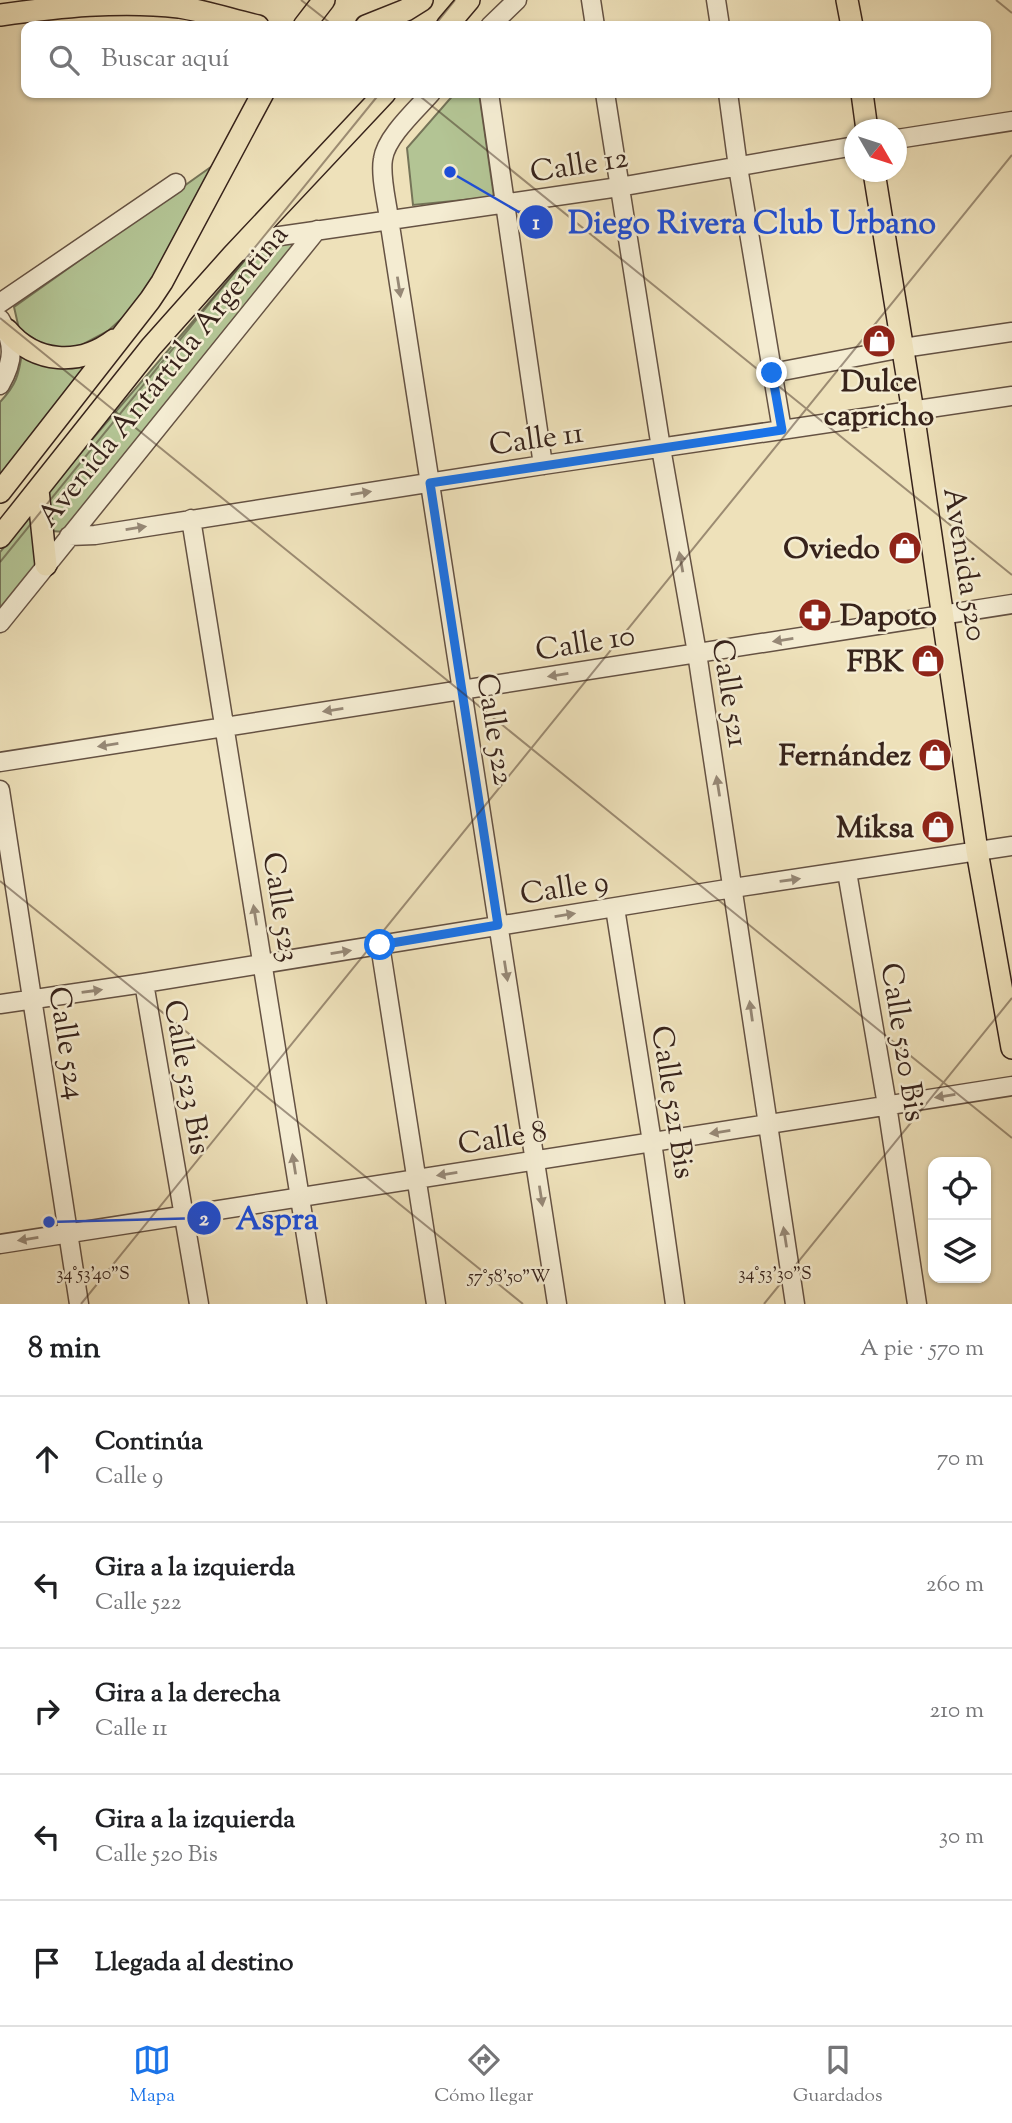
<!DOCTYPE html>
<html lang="es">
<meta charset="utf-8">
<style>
body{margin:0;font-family:"Sorts Mill Goudy",serif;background:#f6f6f6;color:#202124}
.controls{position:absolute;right:21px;bottom:21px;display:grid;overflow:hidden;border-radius:14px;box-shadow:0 2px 5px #0004}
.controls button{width:63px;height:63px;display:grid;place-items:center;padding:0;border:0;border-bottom:2px solid #e0e0e0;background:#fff;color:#202124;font:35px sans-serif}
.compass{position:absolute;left:844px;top:119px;width:63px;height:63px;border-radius:50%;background:#fff;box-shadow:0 2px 5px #0004;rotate:129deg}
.stop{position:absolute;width:21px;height:21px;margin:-16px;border:5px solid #1a73e8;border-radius:50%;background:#fff}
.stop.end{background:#1a73e8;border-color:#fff;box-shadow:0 2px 7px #0008}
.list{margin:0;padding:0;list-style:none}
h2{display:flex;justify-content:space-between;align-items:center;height:91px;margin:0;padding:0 28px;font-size:30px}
h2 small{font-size:23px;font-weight:400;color:#757577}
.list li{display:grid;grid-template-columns:46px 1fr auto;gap:21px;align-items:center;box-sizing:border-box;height:126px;padding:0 28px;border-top:2px solid #e0e0e0}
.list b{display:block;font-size:26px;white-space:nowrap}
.list p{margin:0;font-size:23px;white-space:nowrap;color:#757577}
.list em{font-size:23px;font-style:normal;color:#757577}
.icon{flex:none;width:38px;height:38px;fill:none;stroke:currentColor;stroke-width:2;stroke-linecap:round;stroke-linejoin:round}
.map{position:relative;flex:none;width:1012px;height:1304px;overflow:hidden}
.search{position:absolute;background:#fff;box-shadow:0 2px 5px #0004;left:21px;right:21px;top:21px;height:77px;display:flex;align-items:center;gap:18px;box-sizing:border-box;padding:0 24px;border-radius:14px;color:#757577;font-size:26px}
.sheet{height:721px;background:#fff}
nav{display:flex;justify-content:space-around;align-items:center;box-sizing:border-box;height:98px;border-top:2px solid #e0e0e0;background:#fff;font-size:19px;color:#757577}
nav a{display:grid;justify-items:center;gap:4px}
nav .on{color:#1a73e8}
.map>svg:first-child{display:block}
.green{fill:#b3c494;stroke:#757458;stroke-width:2}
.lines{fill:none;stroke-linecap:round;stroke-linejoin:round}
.minor-casing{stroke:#655243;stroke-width:21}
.major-casing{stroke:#37231b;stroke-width:24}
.minor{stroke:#f4ecd2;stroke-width:18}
.major{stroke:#eee1ba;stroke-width:21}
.oneway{fill:#968876}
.route{stroke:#1a73e8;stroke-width:9}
.ticks{fill:none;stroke:#37231b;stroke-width:2;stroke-opacity:0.45}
.labels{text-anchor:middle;stroke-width:5;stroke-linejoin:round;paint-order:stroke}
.street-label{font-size:30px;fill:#37231b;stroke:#f4ecd2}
.poi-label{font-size:30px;font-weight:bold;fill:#37231b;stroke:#f4ecd2;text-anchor:end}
.ticks-label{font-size:18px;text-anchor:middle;fill:#37231b;stroke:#f4ecd2;stroke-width:5;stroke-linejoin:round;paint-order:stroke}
.leader{fill:none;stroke:#1d4ed8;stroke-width:2.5}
.callout-dot{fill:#1d4ed8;stroke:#f4ecd2;stroke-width:2.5}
.mark-label{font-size:21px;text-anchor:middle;font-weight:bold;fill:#fff}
.callout-label{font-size:32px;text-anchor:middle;font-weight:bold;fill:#1d4ed8;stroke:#f4ecd2;stroke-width:5;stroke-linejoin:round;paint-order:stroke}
</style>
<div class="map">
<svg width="1012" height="1304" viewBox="0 0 1012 1304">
<rect width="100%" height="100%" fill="#eee1ba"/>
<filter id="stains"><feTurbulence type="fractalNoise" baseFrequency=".00286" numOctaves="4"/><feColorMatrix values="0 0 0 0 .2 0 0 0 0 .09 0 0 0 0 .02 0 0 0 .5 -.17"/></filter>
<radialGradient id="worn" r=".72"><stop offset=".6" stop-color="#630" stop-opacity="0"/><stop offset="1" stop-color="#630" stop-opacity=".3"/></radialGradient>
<path class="green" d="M 455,93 L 479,93 L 494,197 L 413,205 L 407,148 Z
M 215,164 L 150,287 L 130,311 L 108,331 L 76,348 L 47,347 L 19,329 L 14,307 Z
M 317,230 L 66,532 L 51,531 L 49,490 L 251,253 Z
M 22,352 L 101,356 L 0,480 L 0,402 C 16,385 19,375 22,352 Z
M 33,512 L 38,567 L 0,613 L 0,552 Z"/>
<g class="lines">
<defs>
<path id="minor" d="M 591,0 L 595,26
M 716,0 L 720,26
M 490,26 L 517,0
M 431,93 C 416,110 386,137 383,159 C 380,176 387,202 389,219 L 557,1304
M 489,93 L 543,465
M 605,93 L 661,448 L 697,653 L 795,1304
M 728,93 L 738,167 L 782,430
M 897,139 L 1012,121
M 241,251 L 261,240 L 273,237 L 619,187 L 855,146
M 0,303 L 176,183
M 0,319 C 15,343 14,361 0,385
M 772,373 L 903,348 L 1012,332
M 191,519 L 317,1304
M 69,536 L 95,535 L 543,465 L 1012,396
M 0,623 L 317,230
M 0,762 L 1012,604
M 0,790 L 79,1304
M 847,872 L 887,1105 L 917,1304
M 615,908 L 652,1142 L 675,1304
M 380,945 L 436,1304
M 144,983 L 199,1304
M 0,1004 L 144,983 L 733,888 L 1012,846
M 0,1244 L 1012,1086"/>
<path id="major" d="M 847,0 L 852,26
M 0,15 C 59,7 119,0 179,7 C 205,11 232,20 258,26
M 304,26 L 324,0
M 366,26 L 406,10 L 422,0
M 447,26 L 469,0
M 862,93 L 867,130
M 874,172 L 913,412 L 977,851 L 1012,1048
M 7,330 C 35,364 80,366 114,340
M 38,490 L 46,565
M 0,492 L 150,300 L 162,282 L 263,93
M 0,537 L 151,347 L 232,256 L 385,93"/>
</defs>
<use href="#minor" class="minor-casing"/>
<use href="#major" class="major-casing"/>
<use href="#minor" class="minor"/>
<use href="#major" class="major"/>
</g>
<defs><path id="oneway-solid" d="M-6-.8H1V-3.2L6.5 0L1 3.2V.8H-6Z" transform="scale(1.75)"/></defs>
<g class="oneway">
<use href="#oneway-solid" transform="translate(399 287) rotate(81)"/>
<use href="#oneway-solid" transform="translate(361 493) rotate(-9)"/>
<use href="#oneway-solid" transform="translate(136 528) rotate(-9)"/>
<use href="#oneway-solid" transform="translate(681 562) rotate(-100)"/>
<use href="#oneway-solid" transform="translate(783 640) rotate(171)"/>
<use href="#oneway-solid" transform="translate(558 675) rotate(171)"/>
<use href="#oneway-solid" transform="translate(333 710) rotate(171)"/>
<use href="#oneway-solid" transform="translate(108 745) rotate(171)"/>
<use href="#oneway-solid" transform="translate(718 786) rotate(-99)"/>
<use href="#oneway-solid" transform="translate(790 880) rotate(-8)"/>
<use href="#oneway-solid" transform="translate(255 915) rotate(-99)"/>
<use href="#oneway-solid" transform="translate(565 915) rotate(-9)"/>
<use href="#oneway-solid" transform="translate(341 952) rotate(-9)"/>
<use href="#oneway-solid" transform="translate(506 971) rotate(81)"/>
<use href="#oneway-solid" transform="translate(92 991) rotate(-8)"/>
<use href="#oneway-solid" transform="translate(751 1011) rotate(-98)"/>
<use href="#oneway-solid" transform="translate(945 1096) rotate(171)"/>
<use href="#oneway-solid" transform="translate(720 1132) rotate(171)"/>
<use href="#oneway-solid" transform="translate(294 1164) rotate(-99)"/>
<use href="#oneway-solid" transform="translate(447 1174) rotate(171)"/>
<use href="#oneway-solid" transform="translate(541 1196) rotate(81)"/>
<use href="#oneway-solid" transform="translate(785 1237) rotate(-99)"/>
<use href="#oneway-solid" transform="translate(28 1239) rotate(171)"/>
</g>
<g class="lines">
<path class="route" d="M 380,945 L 498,925 L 430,483 L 782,430 L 772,373"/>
</g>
<path class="ticks" d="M 301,0 L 334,26M 996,0 L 1012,13M 434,26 L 455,0M 416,93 L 1012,575M 0,318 L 1012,1138M 0,562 L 380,93M 0,881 L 523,1304M 81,1304 L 1012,155M 764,1304 L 1012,998"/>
<defs>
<symbol id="shop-disc" viewBox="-11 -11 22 22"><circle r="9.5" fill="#8f2418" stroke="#f4ecd2"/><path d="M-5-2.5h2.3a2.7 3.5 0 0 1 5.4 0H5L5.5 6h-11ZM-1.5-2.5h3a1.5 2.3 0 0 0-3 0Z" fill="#fff"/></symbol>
<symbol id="pharmacy-disc" viewBox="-11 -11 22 22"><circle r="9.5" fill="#8f2418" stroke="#f4ecd2"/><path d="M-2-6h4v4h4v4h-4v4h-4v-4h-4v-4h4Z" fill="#fff"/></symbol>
</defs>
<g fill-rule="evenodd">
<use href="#shop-disc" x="860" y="322" width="38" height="38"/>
<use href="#shop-disc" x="886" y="529" width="38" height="38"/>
<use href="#pharmacy-disc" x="796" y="596" width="38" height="38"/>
<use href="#shop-disc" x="909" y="642" width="38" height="38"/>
<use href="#shop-disc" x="916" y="736" width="38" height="38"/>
<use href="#shop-disc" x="919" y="808" width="38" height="38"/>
</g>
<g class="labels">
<g class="street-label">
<text transform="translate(579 164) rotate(-9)" y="10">Calle 12</text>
<text transform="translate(162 375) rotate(-51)" y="10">Avenida Antártida Argentina</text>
<text transform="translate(536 438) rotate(-8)" y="10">Calle 11</text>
<text transform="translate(966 564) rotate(81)" y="10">Avenida 520</text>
<text transform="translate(585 642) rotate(-9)" y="10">Calle 10</text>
<text transform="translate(731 693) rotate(81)" y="10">Calle 521</text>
<text transform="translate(496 729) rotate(81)" y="10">Calle 522</text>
<text transform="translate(564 887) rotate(-9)" y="10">Calle 9</text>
<text transform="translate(282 907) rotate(81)" y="10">Calle 523</text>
<text transform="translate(904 1042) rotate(81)" y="10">Calle 520 Bis</text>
<text transform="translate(68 1043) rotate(81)" y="10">Calle 524</text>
<text transform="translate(188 1077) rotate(80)" y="10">Calle 523 Bis</text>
<text transform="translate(674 1102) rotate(81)" y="10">Calle 521 Bis</text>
<text transform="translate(502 1137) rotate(-9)" y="10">Calle 8</text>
</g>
<g class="poi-label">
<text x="879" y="391" text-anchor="middle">Dulce<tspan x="879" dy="34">capricho</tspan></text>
<text x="880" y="558">Oviedo</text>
<text x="840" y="625" text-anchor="start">Dapoto</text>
<text x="904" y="671">FBK</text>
<text x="911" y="765">Fernández</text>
<text x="914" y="837">Miksa</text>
</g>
</g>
<g class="ticks-label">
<text x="93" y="1279">34°53'40"S</text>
<text x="775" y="1279">34°53'30"S</text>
<text x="509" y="1282">57°58'50"W</text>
</g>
<path class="leader" d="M450 172L536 222M49 1222L204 1218"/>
<g class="callout-dot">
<circle cx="450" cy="172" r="7"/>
<circle cx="49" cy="1222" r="7"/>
<circle cx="536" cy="222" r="18"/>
<circle cx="204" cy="1218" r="18"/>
</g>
<g class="mark-label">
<text x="536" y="229">1</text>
<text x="204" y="1225">2</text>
</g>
<g class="callout-label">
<text x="752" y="233">Diego Rivera Club Urbano</text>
<text x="277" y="1229">Aspra</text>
</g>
<rect width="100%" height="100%" filter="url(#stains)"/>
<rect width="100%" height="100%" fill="url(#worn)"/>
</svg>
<div class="controls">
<button><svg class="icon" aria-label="locate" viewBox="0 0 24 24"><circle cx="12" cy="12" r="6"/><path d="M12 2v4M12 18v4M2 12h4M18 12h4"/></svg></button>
<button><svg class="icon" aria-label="layers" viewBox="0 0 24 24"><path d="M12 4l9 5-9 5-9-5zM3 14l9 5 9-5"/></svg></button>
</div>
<svg class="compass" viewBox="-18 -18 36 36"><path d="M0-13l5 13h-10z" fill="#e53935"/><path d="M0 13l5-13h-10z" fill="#757577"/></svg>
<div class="stop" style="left:380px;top:945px"></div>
<div class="stop end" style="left:772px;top:373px"></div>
<div class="search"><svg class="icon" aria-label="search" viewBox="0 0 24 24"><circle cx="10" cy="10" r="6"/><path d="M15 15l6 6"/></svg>Buscar aquí</div>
</div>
<section class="sheet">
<h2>8 min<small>A pie · 570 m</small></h2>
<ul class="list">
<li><svg class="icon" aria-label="ahead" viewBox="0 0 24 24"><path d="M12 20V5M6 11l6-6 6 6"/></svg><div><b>Continúa</b><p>Calle 9</p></div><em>70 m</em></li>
<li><svg class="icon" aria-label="left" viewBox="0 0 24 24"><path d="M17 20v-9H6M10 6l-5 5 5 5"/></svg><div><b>Gira a la izquierda</b><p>Calle 522</p></div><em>260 m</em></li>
<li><svg class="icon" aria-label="right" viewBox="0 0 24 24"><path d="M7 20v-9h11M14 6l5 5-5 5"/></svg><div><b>Gira a la derecha</b><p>Calle 11</p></div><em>210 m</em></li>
<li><svg class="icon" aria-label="left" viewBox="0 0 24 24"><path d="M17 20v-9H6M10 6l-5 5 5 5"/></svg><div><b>Gira a la izquierda</b><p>Calle 520 Bis</p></div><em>30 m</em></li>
<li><svg class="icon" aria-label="arrive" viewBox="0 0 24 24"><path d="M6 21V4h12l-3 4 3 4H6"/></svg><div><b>Llegada al destino</b></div></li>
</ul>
</section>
<nav>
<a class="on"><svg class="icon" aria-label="map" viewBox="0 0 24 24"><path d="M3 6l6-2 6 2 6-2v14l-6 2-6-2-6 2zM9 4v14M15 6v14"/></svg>Mapa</a>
<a><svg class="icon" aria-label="directions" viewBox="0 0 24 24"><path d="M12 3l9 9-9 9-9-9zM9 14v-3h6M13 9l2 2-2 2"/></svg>Cómo llegar</a>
<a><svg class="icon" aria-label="saved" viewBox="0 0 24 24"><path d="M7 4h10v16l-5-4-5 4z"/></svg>Guardados</a>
</nav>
